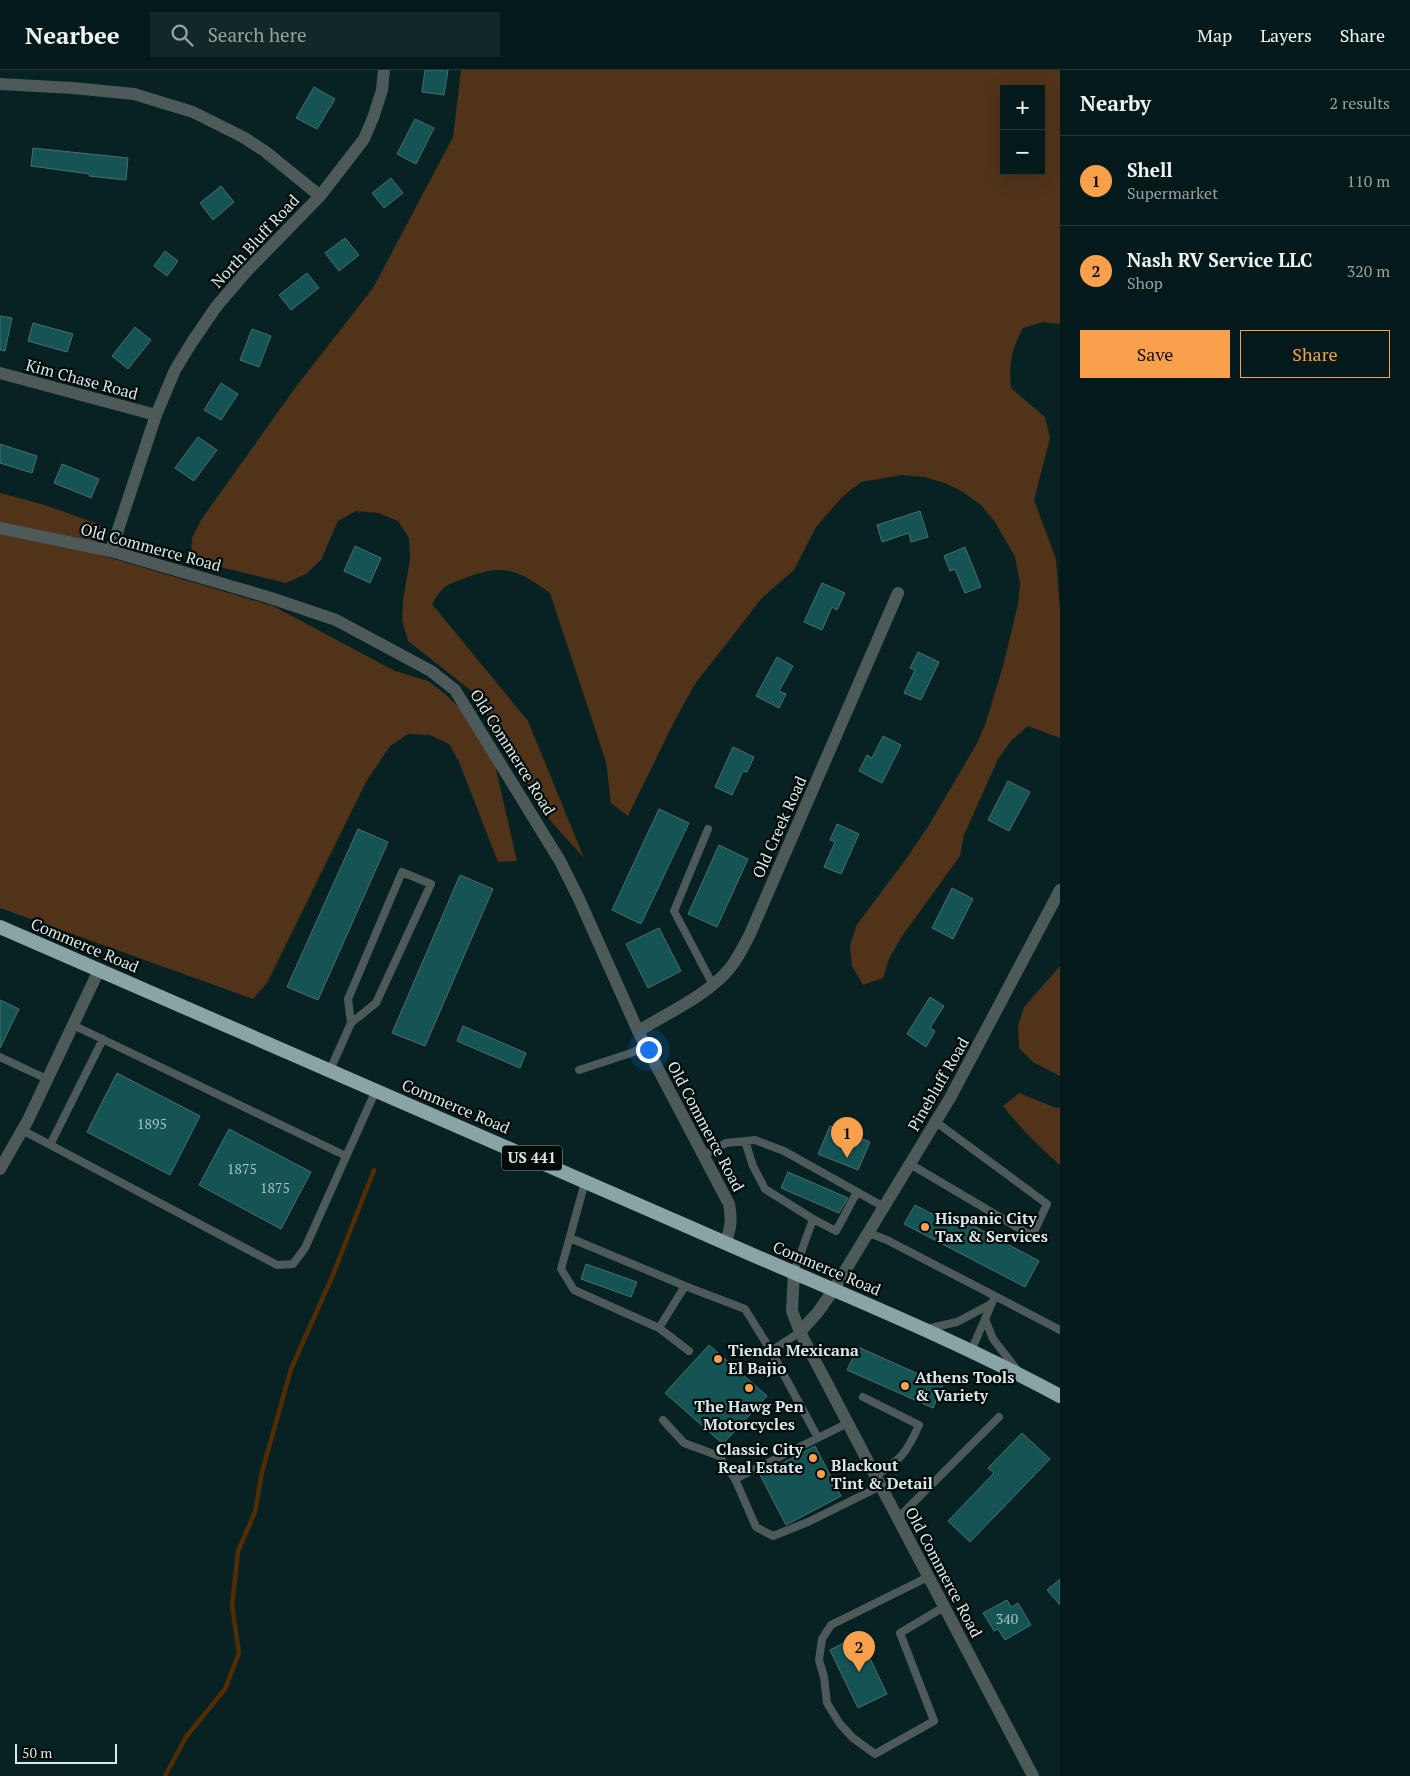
<!DOCTYPE html>
<meta charset="utf-8">
<style>
body{margin:0;font-family:"PT Serif",serif;background:#122727;color:#f1f3f6}
.controls{position:absolute;right:15px;top:15px;display:grid;overflow:hidden;border-radius:0px;box-shadow:0 5px 20px #0002}
.controls button{width:45px;height:45px;display:grid;place-items:center;padding:0;border:0;border-bottom:1px solid #253839;background:#041a1a;color:#f1f3f6;font:25px sans-serif}
.scale{position:absolute;left:15px;bottom:12px;width:102px;box-sizing:border-box;padding-left:5px;border:2px solid #d8e8e8;border-top:0;font-size:14px;line-height:18px;white-space:nowrap;color:#d8e8e8;-webkit-text-stroke:4px #020909;paint-order:stroke}
.you{position:absolute;left:648px;top:979px;width:18px;height:18px;margin:-12px;border:4px solid #fff;border-radius:50%;background:#1a73e8;box-shadow:0 0 0 8px #1a73e833}
.badge{display:grid;place-items:center;width:32px;height:32px;border-radius:50%;background:#f9a04d;color:#111;font-size:16px;font-weight:700}
.pin{position:absolute;translate:-50% -41px;filter:drop-shadow(0 1px 2px #0008)}
.pin::after{content:'';position:absolute;top:26px;width:18px;height:15px;background:inherit;clip-path:polygon(0 0,100% 0,50% 100%)}
.list{margin:0;padding:0;list-style:none}
h2{display:flex;justify-content:space-between;align-items:center;height:65px;margin:0;padding:0 20px;font-size:21px}
h2 small{font-size:16px;font-weight:400;color:#97a1a2}
.list li{display:grid;grid-template-columns:32px 1fr auto;gap:15px;align-items:center;box-sizing:border-box;height:90px;padding:0 20px;border-top:1px solid #253839}
.list b{display:block;font-size:19px;white-space:nowrap}
.list p{margin:0;font-size:16px;white-space:nowrap;color:#97a1a2}
.list em{font-size:16px;font-style:normal;color:#97a1a2}
.actions{display:flex;gap:10px;padding:15px 20px}
.actions a{flex:1;padding:11px 0;border:1px solid #f9a04d;border-radius:0px;text-align:center;font-size:18px;color:#f9a04d}
.actions .main{background:#f9a04d;color:#111}
.icon{flex:none;width:28px;height:28px;fill:none;stroke:currentColor;stroke-width:2;stroke-linecap:round;stroke-linejoin:round}
.map{position:relative;flex:none;width:1060px;height:1706px;overflow:hidden}
header{display:flex;align-items:center;gap:30px;box-sizing:border-box;height:70px;padding:0 25px;background:#041a1a;border-bottom:1px solid #253839}
header strong{font-size:24px}
nav{display:flex;gap:28px;margin-inline-start:auto;font-size:18px}
.search{width:350px;height:45px;background:#122727;display:flex;align-items:center;gap:12px;box-sizing:border-box;padding:0 18px;border-radius:0px;color:#97a1a2;font-size:19px}
main{display:flex}
aside{flex:1;background:#041a1a}
.map>svg:first-child{display:block}
.green{fill:#503319;fill-rule:evenodd}
.lines{fill:none;stroke-linecap:round;stroke-linejoin:round}
.stream{stroke:#542c02;stroke-width:4.5}
.building{fill:#145455;stroke:#4f6c6b}
.service{stroke:#4e5a5a;stroke-width:8}
.minor{stroke:#4e5a5a;stroke-width:12}
.trunk{stroke:#88a4a4;stroke-width:14}
.poi-dot{fill:#f9a04d;stroke:#020909;stroke-width:2}
.labels{text-anchor:middle;stroke-width:4.5;stroke-linejoin:round;paint-order:stroke}
.number-label{font-size:14px;fill:#a7c3c3}
.shield{fill:#020909;stroke:#98a5a5;stroke-width:1}
.shield-label{font-size:15px;font-weight:bold;fill:#d8e8e8}
.street-label{font-size:16px;fill:#d8e8e8;stroke:#020909}
.poi-label{font-size:16px;font-weight:bold;fill:#d8e8e8;stroke:#020909;text-anchor:start}
</style>
<header>
<strong>Nearbee</strong>
<div class="search"><svg class="icon" aria-label="search" viewBox="0 0 24 24"><circle cx="10" cy="10" r="6"/><path d="M15 15l6 6"/></svg>Search here</div>
<nav><a>Map</a><a>Layers</a><a>Share</a></nav>
</header>
<main>
<div class="map">
<svg width="1060" height="1706" viewBox="0 0 1060 1706">
<rect width="100%" height="100%" fill="#062222"/>
<path class="green" d="M 461,0 L 1060,0 L 1060,254 L 1043,252 L 1023,258 C 1011,281 1009,292 1011,318 L 1045,347 L 1050,368 L 1034,430 L 1056,489 L 1060,541 L 1060,668 L 1028,656 L 1011,671 L 998,689 L 964,765 L 960,786 L 900,869 L 889,889 L 883,908 L 863,915 L 852,896 L 850,876 L 856,856 L 906,789 L 929,755 L 976,675 L 985,655 L 1003,596 L 1018,534 L 1020,514 L 1015,487 L 995,452 L 981,435 L 963,422 L 945,413 L 924,407 L 902,405 L 861,412 L 843,426 L 816,457 L 794,500 L 762,528 L 695,614 L 674,652 L 628,746 L 611,733 L 606,692 L 550,523 C 519,501 505,493 468,507 C 447,515 444,514 432,534 L 528,651 L 584,788 L 539,738 L 474,623 L 408,571 L 402,550 L 403,530 L 410,489 L 409,468 L 398,451 L 378,443 L 356,441 L 338,451 L 321,490 L 306,504 L 286,513 L 191,490 L 192,468 L 201,450 L 295,318 L 373,218 L 453,67 ZM 1004,19 L 1041,19 L 1041,101 L 1004,101 Z
M 0,423 L 45,435 L 101,455 L 94,483 L 273,536 L 395,601 L 428,611 L 444,623 L 473,651 L 493,686 L 517,791 L 498,792 L 459,692 L 449,674 L 430,665 L 408,664 L 390,676 L 366,712 L 267,913 L 253,929 L 0,838 Z
M 1060,896 L 1060,1006 L 1033,992 L 1019,978 L 1018,956 L 1024,937 Z
M 1019,1023 L 1056,1038 L 1060,1037 L 1060,1095 C 1039,1077 1020,1058 1003,1036 Z"/>
<g class="lines">
<path class="stream" d="M 165,1706 L 186,1667 L 225,1619 L 239,1583 L 232,1536 L 238,1481 L 255,1442 L 262,1402 L 291,1299 L 332,1207 L 374,1100"/>
</g>
<path class="building" d="M 425,0 L 448,0 L 444,25 L 422,22 Z
M 314,17 L 335,29 L 317,59 L 296,48 Z
M 415,49 L 434,58 L 416,94 L 397,84 Z
M 33,78 L 128,88 L 126,110 L 89,106 L 90,104 L 31,96 Z
M 391,108 L 403,123 L 384,138 L 372,123 Z
M 221,116 L 234,132 L 213,150 L 200,133 Z
M 345,168 L 359,185 L 339,201 L 325,183 Z
M 165,181 L 178,191 L 167,206 L 154,196 Z
M 307,203 L 319,218 L 291,240 L 279,225 Z
M 0,246 L 12,248 L 5,281 L 0,280 Z
M 33,253 L 73,264 L 67,282 L 28,271 Z
M 135,257 L 151,270 L 128,299 L 112,286 Z
M 252,259 L 271,266 L 259,297 L 240,290 Z
M 221,313 L 238,324 L 221,350 L 204,340 Z
M 198,367 L 217,380 L 194,411 L 175,398 Z
M 0,374 L 37,386 L 32,403 L 0,393 Z
M 62,394 L 99,409 L 91,428 L 54,413 Z
M 920,441 L 928,467 L 911,472 L 909,463 L 882,472 L 877,455 Z
M 355,476 L 381,488 L 370,513 L 344,501 Z
M 965,477 L 981,517 L 965,523 L 955,499 L 950,501 L 944,486 Z
M 822,513 L 845,523 L 837,540 L 832,537 L 822,560 L 804,552 Z
M 918,582 L 939,592 L 921,630 L 904,623 L 915,600 L 910,598 Z
M 777,587 L 793,596 L 779,621 L 786,624 L 779,638 L 756,626 Z
M 883,666 L 901,675 L 882,713 L 859,701 L 867,685 L 872,688 Z
M 733,677 L 754,687 L 747,702 L 743,701 L 732,725 L 715,717 Z
M 1008,711 L 1030,722 L 1009,761 L 988,750 Z
M 659,739 L 689,753 L 641,854 L 612,840 Z
M 837,754 L 859,764 L 841,804 L 824,797 L 835,772 L 830,770 Z
M 358,759 L 388,772 L 318,930 L 287,917 Z
M 719,775 L 748,789 L 717,857 L 688,844 Z
M 460,805 L 493,819 L 425,976 L 392,963 Z
M 952,818 L 973,829 L 953,869 L 932,858 Z
M 659,858 L 681,901 L 648,918 L 626,874 Z
M 930,927 L 944,936 L 930,958 L 935,961 L 926,977 L 907,964 Z
M 0,930 L 19,939 L 0,978 Z
M 463,956 L 526,983 L 520,998 L 457,971 Z
M 117,1003 L 200,1046 L 170,1105 L 87,1062 Z
M 830,1056 L 870,1072 L 858,1100 L 818,1084 Z
M 229,1059 L 311,1102 L 281,1159 L 199,1115 Z
M 788,1102 L 848,1128 L 839,1143 L 781,1118 Z
M 915,1135 L 955,1156 L 959,1148 L 1039,1191 L 1025,1217 L 904,1154 Z
M 586,1194 L 637,1212 L 631,1227 L 581,1209 Z
M 709,1275 L 767,1326 L 723,1374 L 665,1323 Z
M 858,1277 L 943,1315 L 933,1338 L 847,1300 Z
M 1022,1363 L 1050,1389 L 970,1472 L 948,1451 L 994,1403 L 988,1398 Z
M 815,1376 L 841,1426 L 786,1455 L 760,1405 Z
M 1060,1509 L 1060,1535 L 1047,1520 Z
M 1007,1530 L 1011,1537 L 1018,1533 L 1031,1555 L 1005,1570 L 998,1559 L 994,1561 L 983,1543 Z
M 859,1565 L 887,1624 L 858,1638 L 830,1580 Z"/>
<g class="lines">
<path class="service" d="M 708,759 L 674,841 L 713,915
M 73,955 L 346,1086
M 0,987 L 47,1009
M 330,1000 L 351,953 L 348,929 L 402,802 L 431,814 L 376,933 L 351,953
M 579,1000 L 634,982 L 645,975
M 22,1060 L 277,1195 L 293,1194 L 305,1178 L 376,1020
M 745,1071 L 753,1096 L 765,1119 L 813,1149 L 836,1161 L 857,1122
M 50,1075 L 103,969
M 703,1086 L 726,1073 L 755,1070 L 784,1081 L 884,1137
M 910,1094 L 1032,1166 L 1047,1134 L 936,1052
M 585,1112 L 561,1199 L 574,1220 L 659,1258
M 869,1163 L 887,1170 L 995,1226
M 570,1168 L 685,1216
M 794,1202 L 813,1149
M 985,1249 L 993,1269 L 1018,1301
M 926,1259 L 957,1252 L 991,1234
M 800,1262 L 771,1281 L 818,1368
M 689,1281 L 659,1258 L 685,1216 L 745,1239 L 771,1281
M 971,1281 L 995,1226 L 1060,1260
M 863,1327 L 919,1355 C 907,1382 901,1390 875,1406
M 663,1350 L 684,1373 L 719,1386 L 735,1409 L 756,1457 L 773,1466 L 808,1452 L 881,1416
M 735,1409 L 848,1353
M 898,1448 L 999,1347
M 928,1507 L 831,1555 L 822,1569 L 819,1590 L 824,1607 L 827,1633 L 840,1654 L 853,1668 L 875,1684 L 934,1651 L 900,1563 L 944,1537"/>
<path class="minor" d="M 0,14 L 73,18 L 134,24 L 193,42 L 243,67 L 266,82 L 320,126
M 0,303 L 156,345
M 0,458 L 111,481 L 271,528 L 336,550 L 431,601 L 455,620 L 560,791 L 579,829 L 638,961 L 729,1134 C 732,1149 731,1159 725,1173
M 111,481 L 156,345 L 175,300 L 192,272 L 216,237 L 245,203 L 320,126 L 364,69 L 373,48 L 382,20 L 384,0
M 638,961 C 668,943 708,925 730,898 C 738,888 744,876 750,864 L 898,523
M 0,1099 L 28,1050 L 99,900
M 794,1202 L 792,1241 L 800,1262 L 1033,1706
M 800,1262 L 818,1242 L 834,1219 L 950,1028 L 1060,820"/>
<path class="trunk" d="M 0,857 C 235,959 470,1061 705,1164 C 824,1217 945,1264 1060,1326"/>
</g>
<g class="poi-dot">
<circle cx="925" cy="1157" r="5"/>
<circle cx="718" cy="1289" r="5"/>
<circle cx="905" cy="1316" r="5"/>
<circle cx="749" cy="1318" r="5"/>
<circle cx="813" cy="1388" r="5"/>
<circle cx="821" cy="1404" r="5"/>
</g>
<g class="labels">
<g class="number-label">
<text x="152" y="1059">1895</text>
<text x="242" y="1104">1875</text>
<text x="275" y="1123">1875</text>
<text x="1007" y="1554">340</text>
</g>
<rect class="shield" x="502" y="1075.5" width="60" height="25" rx="4"/>
<g class="shield-label">
<text x="532" y="1093">US 441</text>
</g>
<g class="street-label">
<text transform="translate(255 171) rotate(-47)" y="6">North Bluff Road</text>
<text transform="translate(82 309) rotate(15)" y="6">Kim Chase Road</text>
<text transform="translate(151 477) rotate(15)" y="6">Old Commerce Road</text>
<text transform="translate(513 682) rotate(58)" y="6">Old Commerce Road</text>
<text transform="translate(779 757) rotate(-66)" y="6">Old Creek Road</text>
<text transform="translate(85 875) rotate(23)" y="6">Commerce Road</text>
<text transform="translate(938 1014) rotate(-60)" y="6">Pinebluff Road</text>
<text transform="translate(456 1036) rotate(23)" y="6">Commerce Road</text>
<text transform="translate(706 1056) rotate(62)" y="6">Old Commerce Road</text>
<text transform="translate(827 1198) rotate(23)" y="6">Commerce Road</text>
<text transform="translate(944 1502) rotate(62)" y="6">Old Commerce Road</text>
</g>
<g class="poi-label">
<text x="935" y="1154">Hispanic City<tspan x="935" dy="18">Tax &amp; Services</tspan></text>
<text x="728" y="1286">Tienda Mexicana<tspan x="728" dy="18">El Bajio</tspan></text>
<text x="915" y="1313">Athens Tools<tspan x="915" dy="18">&amp; Variety</tspan></text>
<text x="749" y="1342" text-anchor="middle">The Hawg Pen<tspan x="749" dy="18">Motorcycles</tspan></text>
<text x="803" y="1385" text-anchor="end">Classic City<tspan x="803" dy="18">Real Estate</tspan></text>
<text x="831" y="1401">Blackout<tspan x="831" dy="18">Tint &amp; Detail</tspan></text>
</g>
</g>
</svg>
<div class="controls">
<button>+</button>
<button>−</button>
</div>
<div class="scale">50 m</div>
<div class="you"></div>
<div class="pin badge" style="left:847px;top:1088px">1</div>
<div class="pin badge" style="left:859px;top:1602px">2</div>
</div>
<aside>
<h2>Nearby<small>2 results</small></h2>
<ul class="list">
<li><span class="badge">1</span><div><b>Shell</b><p>Supermarket</p></div><em>110 m</em></li>
<li><span class="badge">2</span><div><b>Nash RV Service LLC</b><p>Shop</p></div><em>320 m</em></li>
</ul>
<div class="actions"><a class="main">Save</a><a>Share</a></div>
</aside>
</main>
